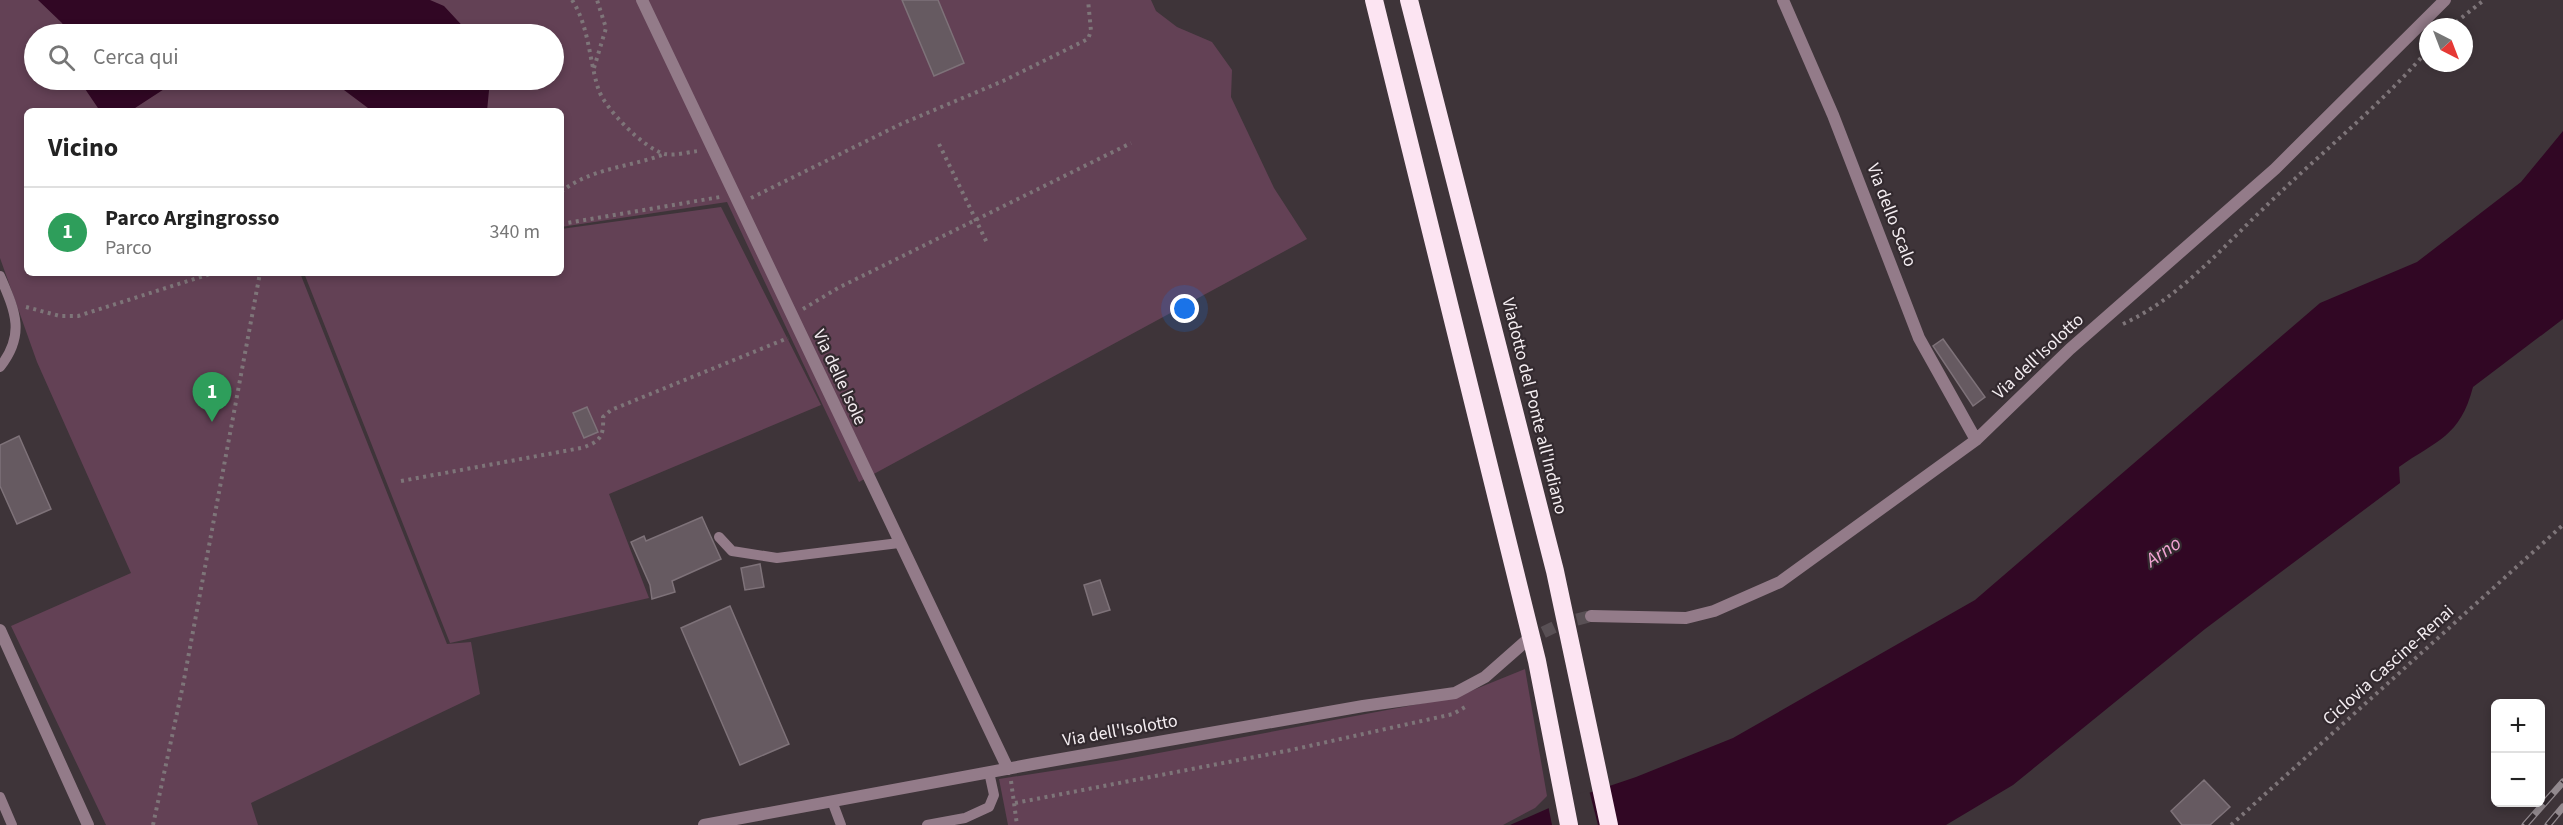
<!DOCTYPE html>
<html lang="it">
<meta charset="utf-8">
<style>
body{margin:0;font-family:"Source Sans 3",sans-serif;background:#f2f2f2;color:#222}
.controls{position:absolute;right:18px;bottom:18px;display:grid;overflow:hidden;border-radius:9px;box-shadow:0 3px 9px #0003}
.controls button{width:54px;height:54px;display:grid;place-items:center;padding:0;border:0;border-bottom:2px solid #e0e0e0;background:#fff;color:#222;font:30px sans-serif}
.compass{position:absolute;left:2419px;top:18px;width:54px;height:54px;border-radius:50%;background:#fff;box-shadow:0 3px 9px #0003;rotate:138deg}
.you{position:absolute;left:1185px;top:309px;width:21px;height:21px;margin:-15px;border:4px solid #fff;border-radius:50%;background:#1a73e8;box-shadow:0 0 0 9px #1a73e833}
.badge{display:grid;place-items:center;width:39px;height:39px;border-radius:50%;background:#ea580c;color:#fff;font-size:20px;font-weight:700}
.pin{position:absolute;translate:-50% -50px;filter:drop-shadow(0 2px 3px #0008)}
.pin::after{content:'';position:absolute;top:32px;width:21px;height:18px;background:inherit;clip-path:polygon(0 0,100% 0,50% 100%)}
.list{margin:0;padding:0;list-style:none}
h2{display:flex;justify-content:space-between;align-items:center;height:78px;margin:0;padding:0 24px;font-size:26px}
h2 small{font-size:20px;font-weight:400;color:#767676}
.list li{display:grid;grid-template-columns:39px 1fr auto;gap:18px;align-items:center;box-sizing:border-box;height:90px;padding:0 24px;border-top:2px solid #e0e0e0}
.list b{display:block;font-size:22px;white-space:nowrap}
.list p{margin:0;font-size:20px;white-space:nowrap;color:#767676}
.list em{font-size:20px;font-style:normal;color:#767676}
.icon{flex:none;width:33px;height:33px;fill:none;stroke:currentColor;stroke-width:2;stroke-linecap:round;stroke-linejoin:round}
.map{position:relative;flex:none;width:2563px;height:825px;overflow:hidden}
.search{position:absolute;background:#fff;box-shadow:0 3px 9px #0003;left:24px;top:24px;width:540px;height:66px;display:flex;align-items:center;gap:15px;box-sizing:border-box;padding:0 21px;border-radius:33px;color:#767676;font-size:22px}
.panel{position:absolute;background:#fff;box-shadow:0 3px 9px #0003;left:24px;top:108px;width:540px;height:168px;border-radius:9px}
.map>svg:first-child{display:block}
.green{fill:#634155;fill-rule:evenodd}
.water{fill:#310724}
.pier{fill:#3e3439}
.building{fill:#665a61;stroke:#7e7279;stroke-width:1.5}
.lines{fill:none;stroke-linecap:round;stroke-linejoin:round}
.street-tunnel{stroke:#595055;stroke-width:12;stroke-dasharray:12 6;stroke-linecap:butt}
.path{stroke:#7e7579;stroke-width:4;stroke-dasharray:3 4.5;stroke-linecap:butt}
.lane{stroke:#937b89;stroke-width:10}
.street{stroke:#937b89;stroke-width:12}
.rail-casing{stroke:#92898e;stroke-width:7}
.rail{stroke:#332a2f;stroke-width:4.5;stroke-dasharray:14;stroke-linecap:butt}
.highway-bridge{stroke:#fce4f2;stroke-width:18}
.labels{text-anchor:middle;stroke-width:4.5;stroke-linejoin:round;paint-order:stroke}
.street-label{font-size:18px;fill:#f4edf1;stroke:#332a2f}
.water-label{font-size:20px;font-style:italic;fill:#f2a4d3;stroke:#332a2f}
</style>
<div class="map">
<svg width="2563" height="825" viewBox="0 0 2563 825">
<rect width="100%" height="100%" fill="#3e3439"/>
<path class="green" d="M 0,0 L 1151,0 L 1156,11 L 1177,27 L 1212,42 L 1232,70 L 1231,97 L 1274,188 L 1307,239 L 859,482 L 727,202 L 561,227 L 561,111 L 27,111 L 27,273 L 300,273 L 447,644 L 471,642 L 480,694 L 251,803 L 258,825 L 106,825 L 11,626 L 131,573 L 37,362 L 0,258 ZM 34,34 L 554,34 L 554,80 L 34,80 Z
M 721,207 L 821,405 L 609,494 L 649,598 L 450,643 L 304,273 L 561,273 L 561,229 Z
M 1525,669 L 1547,796 L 1535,808 L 1503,825 L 1008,825 L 999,779 L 1116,761 L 1456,697 Z"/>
<path class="water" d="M 38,0 L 430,0 L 444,6 L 470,34 L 68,34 L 62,23 Z
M 79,80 L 178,80 L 132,110 L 100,111 Z
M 324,80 L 490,80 L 487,111 L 372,111 L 344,90 Z
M 2563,131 L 2563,319 L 2473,387 C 2460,437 2437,440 2399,467 L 2400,483 L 2205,629 L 2013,785 L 1946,825 L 1510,825 L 1565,801 L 1636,777 L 1733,738 L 1975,600 L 2320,303 L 2417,262 L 2521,182 Z"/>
<path class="pier" d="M 1589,790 L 1598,825 L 1552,825 L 1548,805 Z"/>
<path class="building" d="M 902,0 L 938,0 L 964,63 L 934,76 Z
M 1943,339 L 1985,397 L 1973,406 L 1933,346 Z
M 587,407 L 598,432 L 584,438 L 573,413 Z
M 19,436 L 51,509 L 17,524 L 0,486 L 0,445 Z
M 702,517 L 721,559 L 672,581 L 675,592 L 652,599 L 650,585 L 631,542 L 644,536 L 646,541 Z
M 760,564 L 764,587 L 745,590 L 741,568 Z
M 1100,580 L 1110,610 L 1093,615 L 1084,585 Z
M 730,606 L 789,744 L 740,765 L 681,628 Z
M 2204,780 L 2230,807 L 2210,825 L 2182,825 L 2171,811 Z"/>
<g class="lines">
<path class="street-tunnel" d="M 1527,640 L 1563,623 L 1591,616"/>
<path class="path" d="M 572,0 C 589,26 589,59 598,88 C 604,108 644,149 665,154 C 675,156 688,152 698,151
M 2450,27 L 2484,0
M 594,68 L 606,28 L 597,0
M 939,144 L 988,245
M 561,192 C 590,168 631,167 665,154
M 751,198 L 901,124 L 1003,81 L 1088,39 L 1091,31 L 1088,0
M 561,224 L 720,197
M 26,307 L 60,316 L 78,316 L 213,273
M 803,309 L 838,288 L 1131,143
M 2123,324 C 2179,298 2219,251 2263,209 C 2318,155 2378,108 2428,50
M 401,481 L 581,448 C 600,442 604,437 603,417 L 611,410 L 788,338
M 1011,781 L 1017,825
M 1015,803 L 1291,750 L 1453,714 L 1467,706
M 153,825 L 183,685 L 260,273
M 2231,825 L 2563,525"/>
<path class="lane" d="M 0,276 C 15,311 26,334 0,367
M 719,537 L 732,551 L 777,558 L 899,543
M 0,797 L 12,825
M 832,801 L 841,825
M 927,825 L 965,818 L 989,807 L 994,795 L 989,772"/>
<path class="street" d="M 642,0 L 1008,769
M 1783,0 L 1833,115 L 1919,338 L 1976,440
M 1591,616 L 1686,618 L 1714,611 L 1780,582 L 1976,440 L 2070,349 L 2275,169 L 2445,0
M 0,630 L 88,825
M 704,825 L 1033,764 L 1363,706 L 1455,693 L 1485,677 L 1527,640"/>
<defs>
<path id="rail" d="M 2525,825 L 2563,782
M 2548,825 L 2563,807"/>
</defs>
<use href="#rail" class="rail-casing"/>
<use href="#rail" class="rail"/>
<path class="highway-bridge" d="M 1374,0 L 1537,661 L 1569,825
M 1409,0 L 1555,571 L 1609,825"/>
</g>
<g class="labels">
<g class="street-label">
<text transform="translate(1892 215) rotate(69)" y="6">Via dello Scalo</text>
<text transform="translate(2038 356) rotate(-43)" y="6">Via dell'Isolotto</text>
<text transform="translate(840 377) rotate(65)" y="6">Via delle Isole</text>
<text transform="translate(1535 406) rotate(76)" y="6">Viadotto del Ponte all'Indiano</text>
<text transform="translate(2388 665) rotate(-42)" y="6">Ciclovia Cascine-Renai</text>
<text transform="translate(1120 730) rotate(-10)" y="6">Via dell'Isolotto</text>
</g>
<g class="water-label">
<text transform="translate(2163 551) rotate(-34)" y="7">Arno</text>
</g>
</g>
</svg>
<div class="controls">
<button>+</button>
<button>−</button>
</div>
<svg class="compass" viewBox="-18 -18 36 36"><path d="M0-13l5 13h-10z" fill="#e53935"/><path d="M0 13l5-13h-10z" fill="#767676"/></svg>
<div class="you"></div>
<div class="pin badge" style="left:212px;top:422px;background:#2e9e5b">1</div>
<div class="search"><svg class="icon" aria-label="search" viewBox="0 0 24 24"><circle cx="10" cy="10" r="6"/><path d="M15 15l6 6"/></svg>Cerca qui</div>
<section class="panel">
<h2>Vicino<small></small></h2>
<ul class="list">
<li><span class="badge" style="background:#2e9e5b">1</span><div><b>Parco Argingrosso</b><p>Parco</p></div><em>340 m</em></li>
</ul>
</section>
</div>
